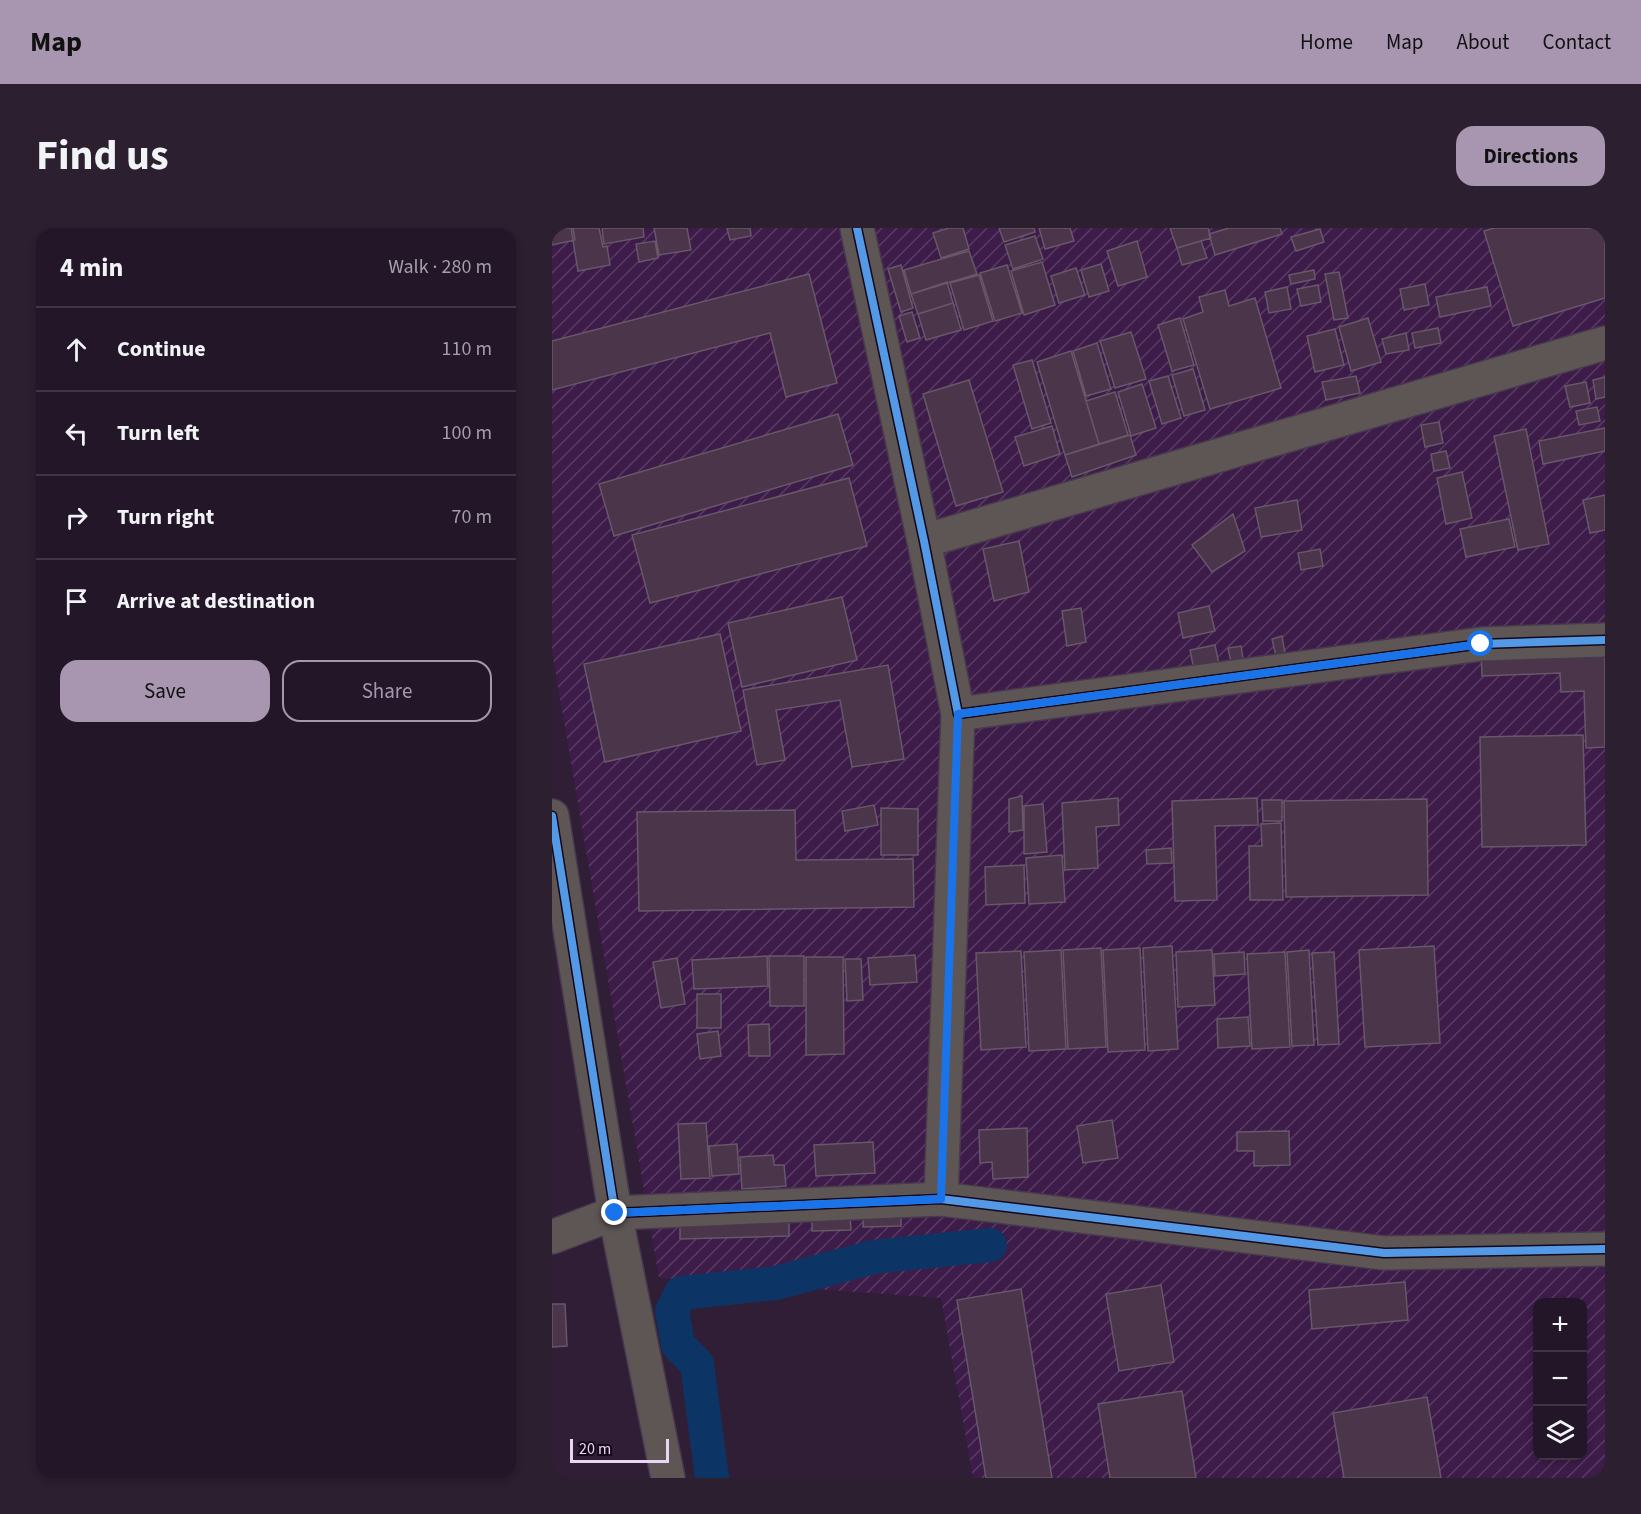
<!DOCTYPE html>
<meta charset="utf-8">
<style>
body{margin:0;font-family:"Source Sans 3",sans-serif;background:#2b1f30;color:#f1f3f6}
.controls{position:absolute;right:18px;bottom:18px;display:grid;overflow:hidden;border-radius:12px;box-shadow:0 3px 9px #0003}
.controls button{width:54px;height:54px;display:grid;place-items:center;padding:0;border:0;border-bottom:2px solid #403545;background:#231628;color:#f1f3f6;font:30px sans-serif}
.scale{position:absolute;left:18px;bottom:15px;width:99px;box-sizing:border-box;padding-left:6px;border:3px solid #e9d6f2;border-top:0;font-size:16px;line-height:21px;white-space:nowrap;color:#e9d6f2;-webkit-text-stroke:4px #14071a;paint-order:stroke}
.stop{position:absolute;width:18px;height:18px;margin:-14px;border:4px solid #1a73e8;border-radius:50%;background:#fff}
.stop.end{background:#1a73e8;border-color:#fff;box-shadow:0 2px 6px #0008}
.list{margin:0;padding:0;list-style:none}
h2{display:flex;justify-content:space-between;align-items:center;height:78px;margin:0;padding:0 24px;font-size:26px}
h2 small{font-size:20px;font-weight:400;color:#a39fa8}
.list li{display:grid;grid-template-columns:39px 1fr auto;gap:18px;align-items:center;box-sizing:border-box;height:84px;padding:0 24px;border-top:2px solid #403545}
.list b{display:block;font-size:22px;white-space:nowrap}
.list em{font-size:20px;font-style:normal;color:#a39fa8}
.actions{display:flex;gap:12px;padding:18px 24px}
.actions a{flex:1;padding:14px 0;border:2px solid #a896b0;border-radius:18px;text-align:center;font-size:21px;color:#a896b0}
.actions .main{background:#a896b0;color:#111}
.icon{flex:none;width:33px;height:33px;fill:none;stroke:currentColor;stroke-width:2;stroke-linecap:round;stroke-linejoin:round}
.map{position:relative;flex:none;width:1053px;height:1250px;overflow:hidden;border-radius:18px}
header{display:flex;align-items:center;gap:36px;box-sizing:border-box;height:84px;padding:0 30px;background:#a896b0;color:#111}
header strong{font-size:28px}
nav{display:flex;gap:33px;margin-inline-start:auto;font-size:21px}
.intro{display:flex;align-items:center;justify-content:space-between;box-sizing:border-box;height:144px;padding:0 36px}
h1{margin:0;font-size:42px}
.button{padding:15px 27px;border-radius:18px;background:#a896b0;color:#111;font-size:21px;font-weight:700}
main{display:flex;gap:36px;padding:0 36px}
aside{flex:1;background:#231628;border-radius:18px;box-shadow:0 3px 9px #0003}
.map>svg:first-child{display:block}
.industrial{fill:url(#industrial-furrows);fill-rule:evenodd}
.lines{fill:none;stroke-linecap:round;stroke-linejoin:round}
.canal{stroke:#0c3566;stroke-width:34}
.building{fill:#4a354b;stroke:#685769;stroke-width:1.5}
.street-casing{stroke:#48394e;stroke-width:36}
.street{stroke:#5d5655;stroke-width:33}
.cycleway-casing{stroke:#14071a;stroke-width:11}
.cycleway{stroke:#5399e6;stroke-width:8}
.route{stroke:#1a73e8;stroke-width:8}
</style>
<header>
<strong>Map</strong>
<nav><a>Home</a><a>Map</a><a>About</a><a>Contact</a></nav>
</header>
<div class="intro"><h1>Find us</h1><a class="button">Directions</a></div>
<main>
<aside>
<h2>4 min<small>Walk · 280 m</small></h2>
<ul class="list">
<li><svg class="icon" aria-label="ahead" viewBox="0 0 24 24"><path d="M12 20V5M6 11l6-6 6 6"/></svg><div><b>Continue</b></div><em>110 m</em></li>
<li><svg class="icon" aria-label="left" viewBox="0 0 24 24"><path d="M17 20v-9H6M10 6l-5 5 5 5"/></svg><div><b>Turn left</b></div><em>100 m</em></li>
<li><svg class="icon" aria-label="right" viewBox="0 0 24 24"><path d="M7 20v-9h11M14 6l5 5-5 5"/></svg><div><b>Turn right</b></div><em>70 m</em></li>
<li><svg class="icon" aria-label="arrive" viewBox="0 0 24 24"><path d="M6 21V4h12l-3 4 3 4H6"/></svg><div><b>Arrive at destination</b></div></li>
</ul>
<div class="actions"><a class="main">Save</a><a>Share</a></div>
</aside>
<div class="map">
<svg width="1053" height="1250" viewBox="0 0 1053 1250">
<defs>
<pattern id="industrial-furrows" width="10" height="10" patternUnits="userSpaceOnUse" patternTransform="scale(1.5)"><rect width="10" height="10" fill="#3d1c4a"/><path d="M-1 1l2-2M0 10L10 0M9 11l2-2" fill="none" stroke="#593c65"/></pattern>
</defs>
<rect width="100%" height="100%" fill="#2f1e35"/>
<path class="industrial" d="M 0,0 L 1053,0 L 1053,1250 L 421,1250 L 389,1070 L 107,1050 L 0,423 ZM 986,1074 L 1030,1074 L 1030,1228 L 986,1228 Z"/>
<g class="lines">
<path class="canal" d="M 160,1250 L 145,1136 L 126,1117 L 120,1083 L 129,1065 L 224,1055 L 321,1029 L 438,1017"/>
</g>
<path class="building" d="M 0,0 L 21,0 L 23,12 L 0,17 Z
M 19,0 L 47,0 L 51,19 L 55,18 L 58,37 L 26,43 Z
M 50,0 L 91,0 L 92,9 L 52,16 Z
M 102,0 L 135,0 L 139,22 L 107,27 Z
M 175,0 L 198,0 L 199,8 L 178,12 Z
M 397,0 L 411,0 L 417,21 L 389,30 L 381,5 Z
M 447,0 L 482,0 L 483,4 L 452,14 Z
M 487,0 L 518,0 L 522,13 L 493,21 Z
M 618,0 L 656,0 L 659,10 L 625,20 Z
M 677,0 L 728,0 L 730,6 L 663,27 L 657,6 Z
M 942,0 L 1053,0 L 1053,70 L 961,98 L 932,3 Z
M 768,1 L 772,14 L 744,23 L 739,9 Z
M 483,8 L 491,31 L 461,41 L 453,17 Z
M 103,13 L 106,30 L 87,34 L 84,16 Z
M 585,13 L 595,49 L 566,58 L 555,23 Z
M 649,13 L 655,30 L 630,37 L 625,20 Z
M 417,23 L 425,46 L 359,66 L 352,42 Z
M 490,34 L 503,77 L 472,87 L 459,43 Z
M 549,36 L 557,63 L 537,69 L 529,42 Z
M 349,37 L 361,80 L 349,84 L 336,41 Z
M 455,37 L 470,85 L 443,93 L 428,45 Z
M 524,40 L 533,67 L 507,75 L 499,48 Z
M 762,42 L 763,51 L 739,56 L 737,47 Z
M 787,44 L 796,90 L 782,92 L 773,46 Z
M 257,46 L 285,155 L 234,169 L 218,105 L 0,162 L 0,113 Z
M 427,47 L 441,93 L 412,102 L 398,55 Z
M 395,54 L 401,75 L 366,86 L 359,66 Z
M 873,56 L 877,77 L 852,82 L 848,61 Z
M 766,57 L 769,74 L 749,78 L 745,61 Z
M 735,59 L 739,81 L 717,85 L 713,64 Z
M 935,59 L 939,78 L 888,89 L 884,69 Z
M 673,62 L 677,78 L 703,70 L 729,160 L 658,181 L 631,91 L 651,84 L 647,69 Z
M 401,75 L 409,102 L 374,112 L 366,86 Z
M 360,84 L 368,110 L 355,114 L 347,88 Z
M 628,90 L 642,137 L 620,143 L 606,97 Z
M 816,90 L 829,134 L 799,143 L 787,99 Z
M 886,100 L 889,115 L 863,120 L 860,105 Z
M 783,101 L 792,137 L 763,144 L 755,108 Z
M 579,104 L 594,151 L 563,160 L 548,113 Z
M 854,105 L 857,122 L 834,126 L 830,111 Z
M 545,115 L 559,161 L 534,168 L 521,123 Z
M 519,123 L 547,216 L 513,227 L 485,134 Z
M 480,132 L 499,195 L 480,201 L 461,137 Z
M 641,141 L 653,182 L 632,188 L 620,147 Z
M 616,148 L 629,190 L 610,196 L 597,153 Z
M 804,148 L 808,165 L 774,172 L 770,154 Z
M 1053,149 L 1053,169 L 1044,171 L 1041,152 Z
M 417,152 L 451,264 L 404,278 L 371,166 Z
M 1034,154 L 1038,175 L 1018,179 L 1013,158 Z
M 590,156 L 604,200 L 579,208 L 566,164 Z
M 563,164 L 576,207 L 547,216 L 534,173 Z
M 1045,179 L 1048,193 L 1027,197 L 1024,183 Z
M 286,186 L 301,237 L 62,308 L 47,256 Z
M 887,194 L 891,215 L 873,219 L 869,197 Z
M 500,198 L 508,226 L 472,238 L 463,209 Z
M 1053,200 L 1053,223 L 991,236 L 987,213 Z
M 974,201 L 997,316 L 966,322 L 942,208 Z
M 578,207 L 584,227 L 520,249 L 513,227 Z
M 894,223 L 898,240 L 882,243 L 879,226 Z
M 910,244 L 920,290 L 894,296 L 885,250 Z
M 297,250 L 315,318 L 98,375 L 80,307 Z
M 1053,267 L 1053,302 L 1038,305 L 1031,272 Z
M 745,272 L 750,302 L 709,309 L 703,280 Z
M 681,286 L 693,323 L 660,344 L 640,317 Z
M 957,291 L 963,319 L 914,329 L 908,301 Z
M 467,313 L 477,364 L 442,373 L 431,321 Z
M 768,321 L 771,338 L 749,342 L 746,325 Z
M 290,369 L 305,432 L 190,459 L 176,395 Z
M 657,378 L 663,403 L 631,410 L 626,385 Z
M 529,380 L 534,414 L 515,418 L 510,383 Z
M 168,406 L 189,503 L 53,534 L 32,436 Z
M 730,408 L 733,426 L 724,428 L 720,411 Z
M 663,417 L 668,441 L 643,447 L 638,422 Z
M 1053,417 L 1053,519 L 1034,520 L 1032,463 L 1009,464 L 1008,445 L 930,448 L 929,422 Z
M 689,418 L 692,437 L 680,439 L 676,420 Z
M 336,437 L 352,531 L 300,539 L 288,472 L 224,482 L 233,532 L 205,537 L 191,462 Z
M 1031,507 L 1034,617 L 930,619 L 928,509 Z
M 470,568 L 471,602 L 457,604 L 457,571 Z
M 566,570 L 567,597 L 544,599 L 546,640 L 513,642 L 510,575 Z
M 705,570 L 706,597 L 663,598 L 665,672 L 623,673 L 620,573 Z
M 875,571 L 876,667 L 734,669 L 732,573 Z
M 710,572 L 730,572 L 730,593 L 711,593 Z
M 491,576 L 495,624 L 472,626 L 472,578 Z
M 322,577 L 326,597 L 293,603 L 290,583 Z
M 329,580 L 366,581 L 366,627 L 329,627 Z
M 243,582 L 244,632 L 361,631 L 362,679 L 87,683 L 85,584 Z
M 729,595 L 731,672 L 698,672 L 697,618 L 710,618 L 709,596 Z
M 619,620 L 620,635 L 595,636 L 594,622 Z
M 510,627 L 513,674 L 477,676 L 474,630 Z
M 472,637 L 473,675 L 434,677 L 433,639 Z
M 620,718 L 626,821 L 596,823 L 591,720 Z
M 882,718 L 888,815 L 813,819 L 807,722 Z
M 549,720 L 554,819 L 516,821 L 511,722 Z
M 588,720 L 593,822 L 556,824 L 551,722 Z
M 509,722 L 514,821 L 477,823 L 472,724 Z
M 660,722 L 663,777 L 626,779 L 624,724 Z
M 757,722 L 762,817 L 740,818 L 735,724 Z
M 469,723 L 474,819 L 429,822 L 424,725 Z
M 692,724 L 693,746 L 663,748 L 662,726 Z
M 733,724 L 738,819 L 700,821 L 695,726 Z
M 782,724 L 787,816 L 766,817 L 760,725 Z
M 363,727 L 365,754 L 318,757 L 316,730 Z
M 215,728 L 216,758 L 142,761 L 140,732 Z
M 217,728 L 252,728 L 252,778 L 218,778 Z
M 254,729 L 291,729 L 292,826 L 254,827 Z
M 125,730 L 133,776 L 109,780 L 101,734 Z
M 293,731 L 309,731 L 311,772 L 295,773 Z
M 145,766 L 169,766 L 169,800 L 145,800 Z
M 696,789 L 698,818 L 666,820 L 665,791 Z
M 217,796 L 218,828 L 197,828 L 196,797 Z
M 166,803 L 169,828 L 148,831 L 145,806 Z
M 560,892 L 566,930 L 531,935 L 525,898 Z
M 154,895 L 158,950 L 129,951 L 126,896 Z
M 475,900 L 476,949 L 441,951 L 440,934 L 428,935 L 427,902 Z
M 737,903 L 738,937 L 702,938 L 702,923 L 685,923 L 685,904 Z
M 321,914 L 323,945 L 264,948 L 262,917 Z
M 185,916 L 187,946 L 160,948 L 157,918 Z
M 221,927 L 222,937 L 232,937 L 234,958 L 190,961 L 188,929 Z
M 349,985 L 349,998 L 311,999 L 311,987 Z
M 237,988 L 237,1008 L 128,1011 L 128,991 Z
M 298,989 L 299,1002 L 260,1003 L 260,990 Z
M 853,1054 L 856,1092 L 760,1101 L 757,1062 Z
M 609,1057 L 622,1134 L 567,1143 L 554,1066 Z
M 469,1061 L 500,1250 L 434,1250 L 405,1072 Z
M 0,1076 L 13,1076 L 15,1118 L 0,1119 Z
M 630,1163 L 644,1250 L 558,1250 L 546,1176 Z
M 875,1169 L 889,1250 L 792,1250 L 781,1185 Z"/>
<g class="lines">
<defs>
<path id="street" d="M 305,0 L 372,313 L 406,486 L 929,416 L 1053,412
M 372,313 L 1053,115
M 0,588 L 63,985 L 389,971 L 832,1025 L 1053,1021
M 389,971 L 406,486
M 0,1009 L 63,985 L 116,1250"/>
</defs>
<use href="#street" class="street-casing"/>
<use href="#street" class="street"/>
<defs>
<path id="cycleway" d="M 305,0 L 372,313 L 406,486 L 929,416 L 1053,412
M 0,588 L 63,985 L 389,971 L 832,1025 L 1053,1021"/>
</defs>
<use href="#cycleway" class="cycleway-casing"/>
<use href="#cycleway" class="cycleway"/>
</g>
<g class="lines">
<path class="route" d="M 63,985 L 389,971 L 406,486 L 929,416"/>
</g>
</svg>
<div class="controls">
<button>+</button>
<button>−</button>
<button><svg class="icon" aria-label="layers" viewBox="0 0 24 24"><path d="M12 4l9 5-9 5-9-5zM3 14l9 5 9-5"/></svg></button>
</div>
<div class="scale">20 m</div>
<div class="stop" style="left:929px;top:416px"></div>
<div class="stop end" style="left:63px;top:985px"></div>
</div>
</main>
